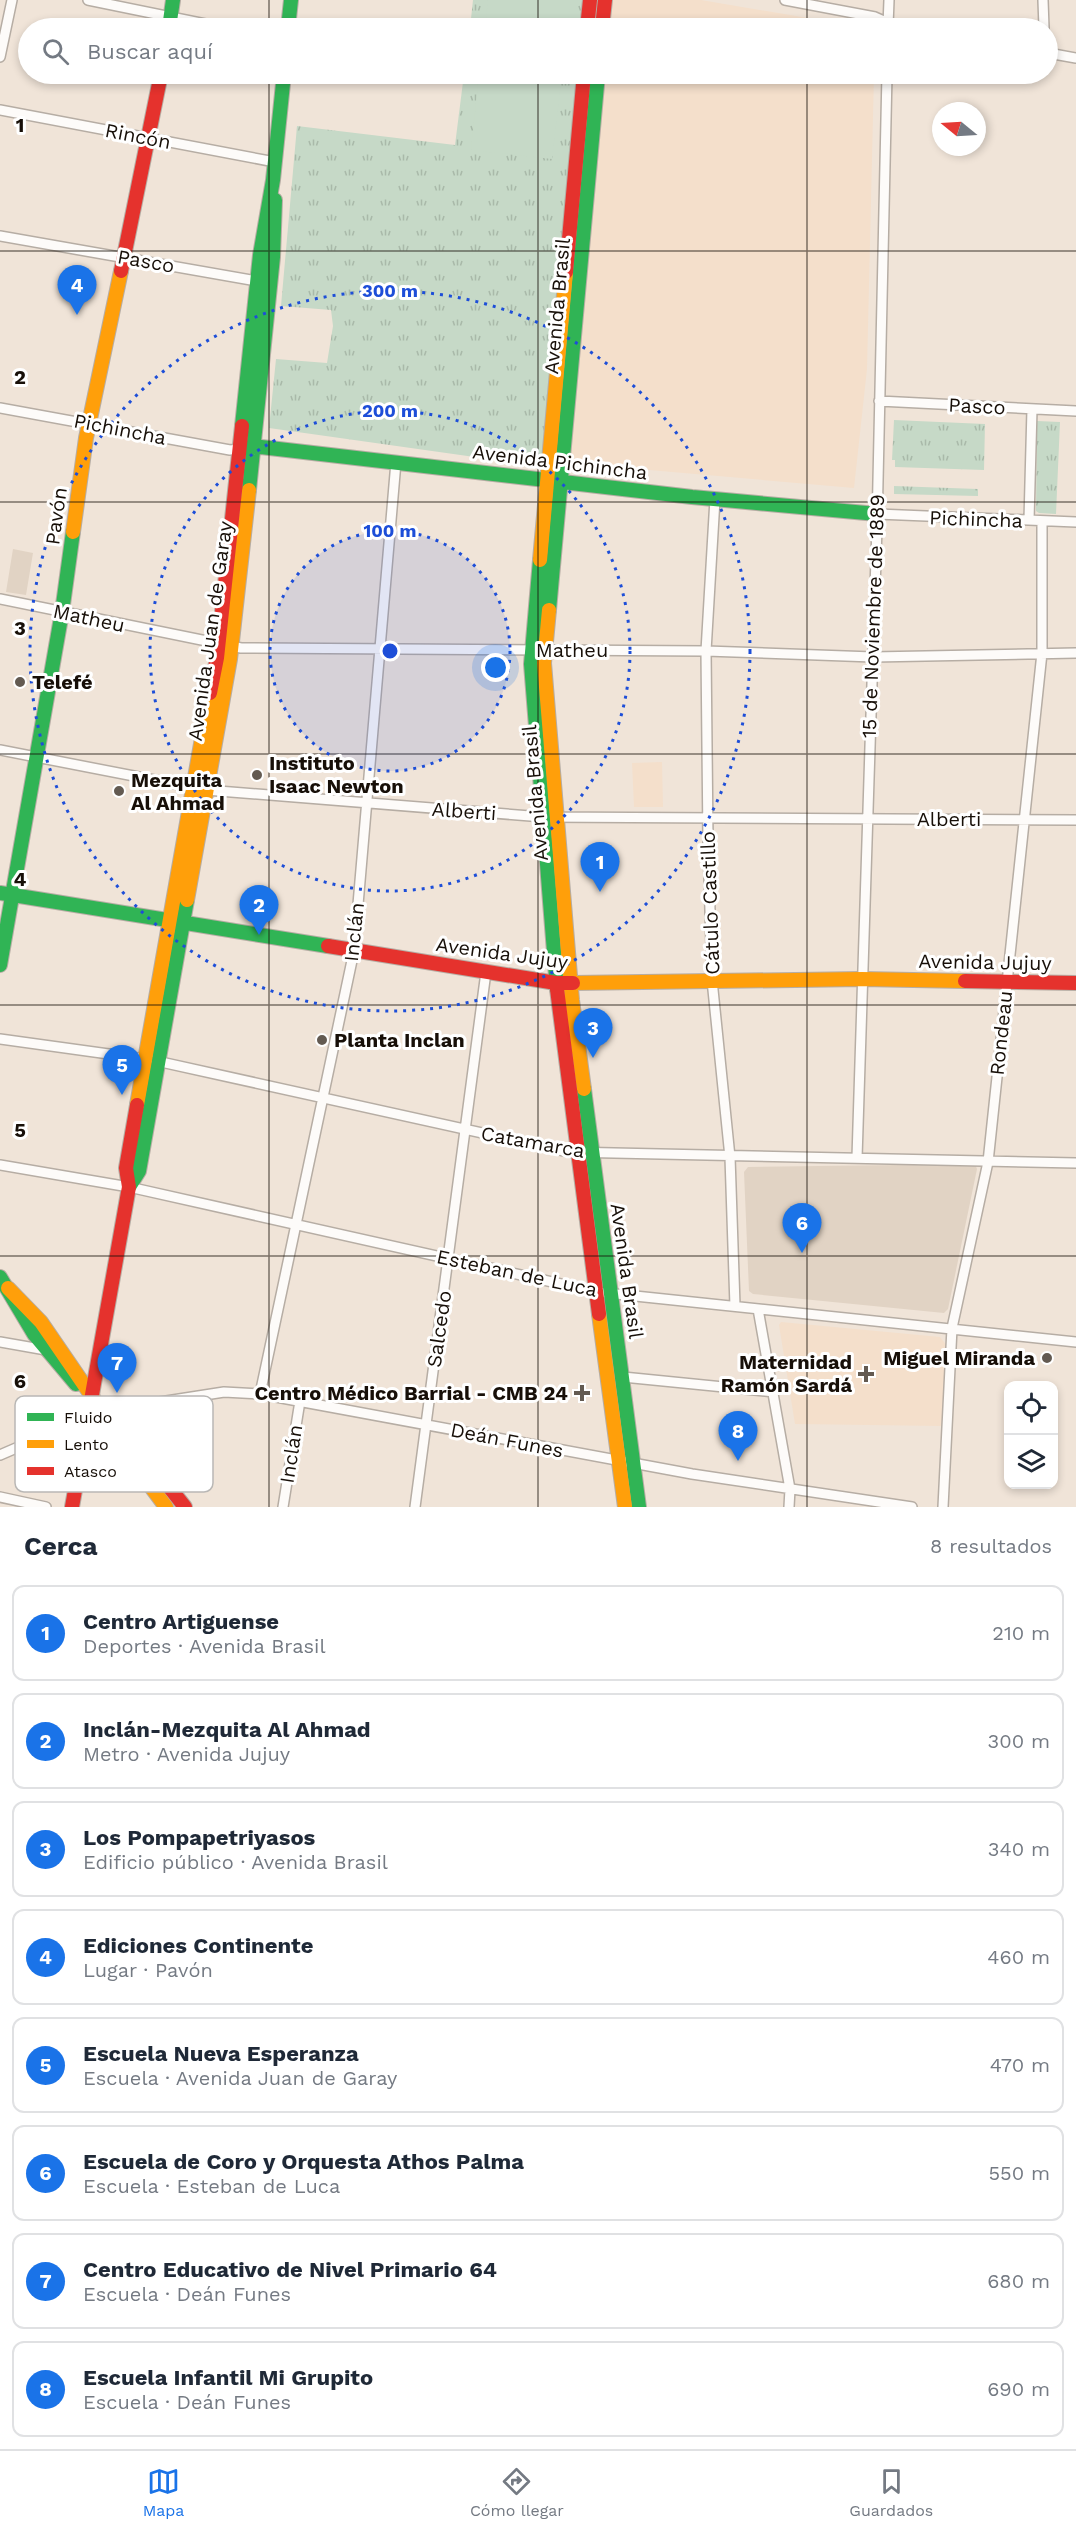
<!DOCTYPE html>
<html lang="es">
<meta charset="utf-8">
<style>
body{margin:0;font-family:"Work Sans",sans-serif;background:#f2f2f3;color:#1f2937}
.controls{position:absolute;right:18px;bottom:18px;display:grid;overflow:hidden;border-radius:12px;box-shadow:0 3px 9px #0003}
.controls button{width:54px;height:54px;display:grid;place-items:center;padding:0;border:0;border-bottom:2px solid #e0e1e3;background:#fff;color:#1f2937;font:30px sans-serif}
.compass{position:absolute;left:932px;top:102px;width:54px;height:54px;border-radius:50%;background:#fff;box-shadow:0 3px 9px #0003;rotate:288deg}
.you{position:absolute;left:496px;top:668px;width:21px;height:21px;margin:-15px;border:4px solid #fff;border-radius:50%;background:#1a73e8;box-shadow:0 0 0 9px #1a73e833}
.badge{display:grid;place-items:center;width:39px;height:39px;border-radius:50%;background:#1a73e8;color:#fff;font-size:20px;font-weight:700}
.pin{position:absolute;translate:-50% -50px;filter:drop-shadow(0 2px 3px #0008)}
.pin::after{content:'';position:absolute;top:32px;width:21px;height:18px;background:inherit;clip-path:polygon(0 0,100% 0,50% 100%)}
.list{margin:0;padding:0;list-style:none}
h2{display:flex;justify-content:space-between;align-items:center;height:78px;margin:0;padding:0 24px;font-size:26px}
h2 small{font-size:20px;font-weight:400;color:#747a83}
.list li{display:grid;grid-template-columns:39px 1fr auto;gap:18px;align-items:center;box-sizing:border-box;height:96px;margin:0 12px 12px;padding:0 12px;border:2px solid #e0e1e3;border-radius:12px}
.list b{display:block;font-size:22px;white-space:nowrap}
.list p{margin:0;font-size:20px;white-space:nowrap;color:#747a83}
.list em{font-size:20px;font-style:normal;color:#747a83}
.icon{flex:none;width:33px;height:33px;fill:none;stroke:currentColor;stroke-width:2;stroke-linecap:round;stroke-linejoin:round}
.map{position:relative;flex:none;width:1076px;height:1507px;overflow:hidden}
.search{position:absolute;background:#fff;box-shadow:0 3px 9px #0003;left:18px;right:18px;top:18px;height:66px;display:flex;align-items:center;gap:15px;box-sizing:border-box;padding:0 21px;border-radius:33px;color:#747a83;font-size:22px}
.sheet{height:942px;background:#fff}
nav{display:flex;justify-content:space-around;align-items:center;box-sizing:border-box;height:84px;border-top:2px solid #e0e1e3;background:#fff;font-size:16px;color:#747a83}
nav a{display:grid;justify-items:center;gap:3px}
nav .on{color:#1a73e8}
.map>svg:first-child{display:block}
.built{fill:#f4dfcb}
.education{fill:#e1d3c4}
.grass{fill:url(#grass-tufts)}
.pitch{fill:#c6d9c7}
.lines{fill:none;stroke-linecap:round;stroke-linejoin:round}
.street-casing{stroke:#b6ada4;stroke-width:12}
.fast-casing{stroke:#b6ada4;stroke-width:16}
.slow-casing{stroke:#b6ada4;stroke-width:16}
.jam-casing{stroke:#b6ada4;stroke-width:16}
.street{stroke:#fdfbf9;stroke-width:9}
.fast{stroke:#30b455;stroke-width:14}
.slow{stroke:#ff9f0a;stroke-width:14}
.jam{stroke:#e5322d;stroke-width:14}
.grid{fill:none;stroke:#170f08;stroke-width:1.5;stroke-opacity:0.55}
.ring{fill:none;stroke:#1d4ed8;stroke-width:3;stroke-dasharray:3 6}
.poi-dot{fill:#635a51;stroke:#fff;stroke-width:2}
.labels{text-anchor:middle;stroke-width:6;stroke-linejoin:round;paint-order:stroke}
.street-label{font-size:20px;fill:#170f08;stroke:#fff}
.poi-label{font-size:20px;font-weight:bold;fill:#170f08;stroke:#fff;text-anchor:start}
.key{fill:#fff;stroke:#b9b7b5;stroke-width:1.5}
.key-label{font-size:16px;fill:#170f08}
.grid-label{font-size:20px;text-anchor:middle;font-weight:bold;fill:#170f08;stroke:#fff;stroke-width:6;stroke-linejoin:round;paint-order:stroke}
.centre{fill:#1d4ed8;stroke:#fff;stroke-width:3}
.ring-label{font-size:18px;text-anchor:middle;font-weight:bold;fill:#1d4ed8;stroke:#fff;stroke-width:6;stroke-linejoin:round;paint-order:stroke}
</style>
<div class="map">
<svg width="1076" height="1507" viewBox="0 0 1076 1507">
<defs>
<pattern id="grass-tufts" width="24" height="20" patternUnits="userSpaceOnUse" patternTransform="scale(1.5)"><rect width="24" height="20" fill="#c6d9c7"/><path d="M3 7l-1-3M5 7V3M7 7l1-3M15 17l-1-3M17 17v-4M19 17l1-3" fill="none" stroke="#a9b9a9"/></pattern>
</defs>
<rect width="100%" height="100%" fill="#f0e4d8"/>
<path class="built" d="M 612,0 L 701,0 L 867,28 L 609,28 Z
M 605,74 L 874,74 L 867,369 L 854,488 L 569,463 Z
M 662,762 L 663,807 L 634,807 L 632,763 Z
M 781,1322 L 940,1337 L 947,1346 L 943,1426 L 795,1424 L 779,1325 Z"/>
<path class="education" d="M 13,549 L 33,553 L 26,595 L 6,592 Z
M 975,1164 L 977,1169 L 948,1309 L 944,1313 L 753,1294 L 749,1291 L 744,1172 L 748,1167 Z"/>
<path class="grass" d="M 473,0 L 584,0 L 582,28 L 470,28 Z
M 464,74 L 577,74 L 545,467 L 269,428 L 276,359 L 327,363 L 333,326 L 331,310 L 281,306 L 297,126 L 455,145 Z
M 894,420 L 985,424 L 984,470 L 895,467 L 895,460 L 892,460 Z
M 1037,421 L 1060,422 L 1056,514 L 1039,513 L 1036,511 Z
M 894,486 L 978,489 L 978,496 L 894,494 Z"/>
<path class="pitch" d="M 488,0 L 571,0 L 567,28 L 485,28 Z
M 479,74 L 562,74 L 552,159 L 471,150 Z"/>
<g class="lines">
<defs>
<path id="street" d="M 88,0 L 225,28
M 785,0 L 875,17 L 900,28
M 1043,0 L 1044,28
M 888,26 L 889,0
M 1048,53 L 1076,58
M 0,57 L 12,0
M 0,110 L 275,162
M 0,236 L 257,281
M 879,401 L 1076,411
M 0,408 L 230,450 L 239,449
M 715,499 L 706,651 L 708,841 L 712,980 L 730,1157 L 735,1306
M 877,514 L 1076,522
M 1029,520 L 1032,409
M 0,599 L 241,648 L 706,651 L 873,657 L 1076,653
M 0,750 L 206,790 L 543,817 L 1076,820
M 0,1039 L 152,1060 L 568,1152 L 1076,1163
M 857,1158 L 877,526 L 887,74
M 0,1165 L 129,1187 L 597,1292 L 1076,1342
M 758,1309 L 790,1489 L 789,1507
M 0,1342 L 46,1350
M 623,1377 L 774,1392
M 260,1394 L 354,951 L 396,462
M 102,1411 L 224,1392 L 260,1394 L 692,1474 L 912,1507
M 0,1455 L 88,1417
M 0,1497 L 46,1507
M 283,1507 L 300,1401
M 415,1507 L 486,972
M 943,1507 L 952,1328 L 988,1162 L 1042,653 L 1042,521"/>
<path id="fast" d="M 169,28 L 173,0
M 288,28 L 291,0
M 242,426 L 260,255 L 273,180 L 284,74
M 247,448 L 261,447 L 692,497 L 877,514
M 249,490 L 273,257 L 275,200
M 540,560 L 531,664 L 557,989
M 549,610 L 598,74
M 0,893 L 328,946
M 0,965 L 62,612 L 73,532
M 584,1089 L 639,1507
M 129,1187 L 139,1171 L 187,900
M 0,1277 L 34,1334 L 76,1384"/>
<path id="slow" d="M 73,532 L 86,438 L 121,271
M 540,560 L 566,272
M 549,610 L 544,663 L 572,1000 L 584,1089
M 187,900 L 230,659 L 249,490
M 573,983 L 862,979 L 965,981
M 137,1105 L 210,693
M 8,1288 L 41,1322 L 102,1411 L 111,1433 L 166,1507
M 599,1314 L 625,1507"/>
<path id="jam" d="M 587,28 L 590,0
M 602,28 L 605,0
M 121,271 L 161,74
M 566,272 L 584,74
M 210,693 L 217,658 L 242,426
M 328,946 L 556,983 L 573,983
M 965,981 L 1076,983
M 557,989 L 599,1314
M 102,1411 L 120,1425 L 185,1507
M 72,1507 L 129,1187 L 126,1168 L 137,1105"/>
</defs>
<use href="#street" class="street-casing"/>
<use href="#fast" class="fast-casing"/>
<use href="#slow" class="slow-casing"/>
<use href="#jam" class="jam-casing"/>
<use href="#street" class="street"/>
<use href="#fast" class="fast"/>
<use href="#slow" class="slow"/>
<use href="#jam" class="jam"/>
</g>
<path class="grid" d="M 269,0 L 269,28M 538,0 L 538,28M 807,0 L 807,28M 269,74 L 269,1507M 538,74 L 538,1507M 807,74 L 807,1507M 0,251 L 1076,251M 0,502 L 1076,502M 0,754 L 1076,754M 0,1005 L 1076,1005M 0,1256 L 1076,1256"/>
<circle cx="390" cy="651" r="120" fill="#1d4ed8" fill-opacity=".12"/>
<g class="ring">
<circle cx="390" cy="651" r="120"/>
<circle cx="390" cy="651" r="240"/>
<circle cx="390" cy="651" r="360"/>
</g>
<g class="poi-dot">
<circle cx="20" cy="682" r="6"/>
<circle cx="257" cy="775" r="6"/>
<circle cx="119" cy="791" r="6"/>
<circle cx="322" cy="1040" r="6"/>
<circle cx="1047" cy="1358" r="6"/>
<path d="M863 1365h6v6h6v6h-6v6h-6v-6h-6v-6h6z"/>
<path d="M579 1384h6v6h6v6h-6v6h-6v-6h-6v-6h6z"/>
</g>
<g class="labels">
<g class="street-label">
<text transform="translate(138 136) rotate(11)" y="7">Rincón</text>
<text transform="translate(146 261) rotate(10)" y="7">Pasco</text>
<text transform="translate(557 306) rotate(-85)" y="7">Avenida Brasil</text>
<text transform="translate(977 406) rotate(3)" y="7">Pasco</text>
<text transform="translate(120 429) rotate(11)" y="7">Pichincha</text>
<text transform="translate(560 462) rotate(7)" y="7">Avenida Pichincha</text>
<text transform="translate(56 516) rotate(-82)" y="7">Pavón</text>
<text transform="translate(976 519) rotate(2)" y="7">Pichincha</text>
<text transform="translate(873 616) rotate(-88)" y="7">15 de Noviembre de 1889</text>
<text transform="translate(89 618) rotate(12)" y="7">Matheu</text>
<text transform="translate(210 631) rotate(-82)" y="7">Avenida Juan de Garay</text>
<text x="572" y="657">Matheu</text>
<text transform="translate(535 793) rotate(-95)" y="7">Avenida Brasil</text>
<text transform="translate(464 811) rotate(4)" y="7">Alberti</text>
<text x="949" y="826">Alberti</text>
<text transform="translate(710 903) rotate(-92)" y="7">Cátulo Castillo</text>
<text transform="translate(354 932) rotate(-84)" y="7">Inclán</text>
<text transform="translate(502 953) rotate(8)" y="7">Avenida Jujuy</text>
<text transform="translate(985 962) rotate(1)" y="7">Avenida Jujuy</text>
<text transform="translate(1001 1033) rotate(-84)" y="7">Rondeau</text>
<text transform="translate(533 1142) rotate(10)" y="7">Catamarca</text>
<text transform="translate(627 1271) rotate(82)" y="7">Avenida Brasil</text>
<text transform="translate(517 1273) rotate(12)" y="7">Esteban de Luca</text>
<text transform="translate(439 1329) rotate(-82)" y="7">Salcedo</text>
<text transform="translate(507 1440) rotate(11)" y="7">Deán Funes</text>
<text transform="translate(291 1454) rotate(-81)" y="7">Inclán</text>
</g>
<g class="poi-label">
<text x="32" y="689">Telefé</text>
<text x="269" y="770">Instituto<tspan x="269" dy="23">Isaac Newton</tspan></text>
<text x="131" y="787">Mezquita<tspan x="131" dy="23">Al Ahmad</tspan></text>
<text x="334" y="1047">Planta Inclan</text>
<text x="1035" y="1365" text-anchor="end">Miguel Miranda</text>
<text x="852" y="1369" text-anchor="end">Maternidad<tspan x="852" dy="23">Ramón Sardá</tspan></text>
<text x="568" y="1400" text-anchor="end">Centro Médico Barrial - CMB 24</text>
</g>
</g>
<rect x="15" y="1396" width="198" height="96" rx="9" class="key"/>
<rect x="27" y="1413" width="27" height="8" fill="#30b455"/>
<rect x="27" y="1440" width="27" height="8" fill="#ff9f0a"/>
<rect x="27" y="1467" width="27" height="8" fill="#e5322d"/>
<g class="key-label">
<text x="64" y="1423">Fluido</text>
<text x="64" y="1450">Lento</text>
<text x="64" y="1477">Atasco</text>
</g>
<g class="grid-label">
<text x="20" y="132">1</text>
<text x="20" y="384">2</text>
<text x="20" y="635">3</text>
<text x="20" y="886">4</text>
<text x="20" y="1137">5</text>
<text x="20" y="1388">6</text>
</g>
<circle cx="390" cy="651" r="9" class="centre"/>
<g class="ring-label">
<text x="390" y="297">300 m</text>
<text x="390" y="417">200 m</text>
<text x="390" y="537">100 m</text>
</g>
</svg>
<div class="controls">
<button><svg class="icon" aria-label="locate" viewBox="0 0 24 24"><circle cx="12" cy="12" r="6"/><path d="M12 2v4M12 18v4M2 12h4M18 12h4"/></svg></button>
<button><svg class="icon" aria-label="layers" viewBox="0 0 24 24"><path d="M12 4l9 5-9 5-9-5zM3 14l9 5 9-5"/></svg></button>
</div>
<svg class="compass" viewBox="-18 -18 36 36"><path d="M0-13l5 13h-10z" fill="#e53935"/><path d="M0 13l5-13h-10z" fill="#747a83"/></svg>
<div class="you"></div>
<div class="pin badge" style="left:600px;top:892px">1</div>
<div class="pin badge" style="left:259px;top:935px">2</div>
<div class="pin badge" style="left:593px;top:1058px">3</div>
<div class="pin badge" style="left:77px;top:315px">4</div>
<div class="pin badge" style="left:122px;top:1095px">5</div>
<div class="pin badge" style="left:802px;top:1253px">6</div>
<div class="pin badge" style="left:117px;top:1393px">7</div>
<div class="pin badge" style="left:738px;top:1461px">8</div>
<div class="search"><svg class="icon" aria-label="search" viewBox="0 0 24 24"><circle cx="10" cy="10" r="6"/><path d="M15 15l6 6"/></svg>Buscar aquí</div>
</div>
<section class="sheet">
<h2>Cerca<small>8 resultados</small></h2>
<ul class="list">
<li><span class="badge">1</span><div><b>Centro Artiguense</b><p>Deportes · Avenida Brasil</p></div><em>210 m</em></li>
<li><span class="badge">2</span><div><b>Inclán-Mezquita Al Ahmad</b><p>Metro · Avenida Jujuy</p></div><em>300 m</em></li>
<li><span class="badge">3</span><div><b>Los Pompapetriyasos</b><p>Edificio público · Avenida Brasil</p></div><em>340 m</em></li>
<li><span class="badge">4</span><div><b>Ediciones Continente</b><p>Lugar · Pavón</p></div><em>460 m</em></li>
<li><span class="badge">5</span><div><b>Escuela Nueva Esperanza</b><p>Escuela · Avenida Juan de Garay</p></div><em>470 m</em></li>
<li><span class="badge">6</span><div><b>Escuela de Coro y Orquesta Athos Palma</b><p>Escuela · Esteban de Luca</p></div><em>550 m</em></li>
<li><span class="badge">7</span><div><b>Centro Educativo de Nivel Primario 64</b><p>Escuela · Deán Funes</p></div><em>680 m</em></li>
<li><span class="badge">8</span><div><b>Escuela Infantil Mi Grupito</b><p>Escuela · Deán Funes</p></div><em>690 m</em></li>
</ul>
</section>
<nav>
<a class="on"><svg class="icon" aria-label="map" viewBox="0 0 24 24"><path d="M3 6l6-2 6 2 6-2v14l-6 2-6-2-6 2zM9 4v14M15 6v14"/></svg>Mapa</a>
<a><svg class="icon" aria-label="directions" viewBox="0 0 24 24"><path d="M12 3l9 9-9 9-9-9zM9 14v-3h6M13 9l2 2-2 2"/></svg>Cómo llegar</a>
<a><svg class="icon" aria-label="saved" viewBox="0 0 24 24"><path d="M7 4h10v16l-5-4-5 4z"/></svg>Guardados</a>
</nav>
